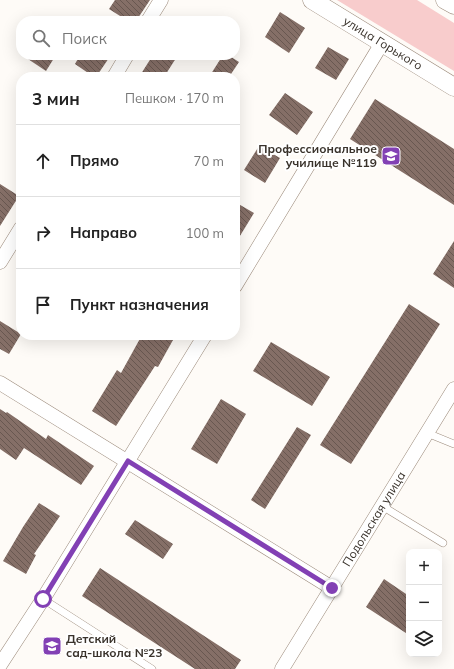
<!DOCTYPE html>
<html lang="ru">
<meta charset="utf-8">
<style>
body{margin:0;font-family:Mulish,sans-serif;background:#f6f6f6;color:#222}
.controls{position:absolute;right:12px;bottom:12px;display:grid;overflow:hidden;border-radius:8px;box-shadow:0 4px 16px #0002}
.controls button{width:36px;height:36px;display:grid;place-items:center;padding:0;border:0;border-bottom:1px solid #e0e0e0;background:#fff;color:#222;font:20px sans-serif}
.stop{position:absolute;width:12px;height:12px;margin:-9px;border:3px solid #8240b4;border-radius:50%;background:#fff}
.stop.end{background:#8240b4;border-color:#fff;box-shadow:0 1px 4px #0008}
.list{margin:0;padding:0;list-style:none}
h2{display:flex;justify-content:space-between;align-items:center;height:52px;margin:0;padding:0 16px;font-size:17px}
h2 small{font-size:13px;font-weight:400;color:#767676}
.list li{display:grid;grid-template-columns:26px 1fr auto;gap:12px;align-items:center;box-sizing:border-box;height:72px;padding:0 16px;border-top:1px solid #e0e0e0}
.list b{display:block;font-size:15px;white-space:nowrap}
.list em{font-size:13px;font-style:normal;color:#767676}
.icon{flex:none;width:22px;height:22px;fill:none;stroke:currentColor;stroke-width:2;stroke-linecap:round;stroke-linejoin:round}
.map{position:relative;flex:none;width:454px;height:669px;overflow:hidden}
.search{position:absolute;background:#fff;box-shadow:0 4px 16px #0002;left:16px;top:16px;width:224px;height:44px;display:flex;align-items:center;gap:10px;box-sizing:border-box;padding:0 14px;border-radius:16px;color:#767676;font-size:15px}
.panel{position:absolute;background:#fff;box-shadow:0 4px 16px #0002;left:16px;top:72px;width:224px;height:268px;border-radius:16px}
.map>svg:first-child{display:block}
.green{fill:#f8cccc}
.building{fill:url(#building-back-hatch)}
.lines{fill:none;stroke-linecap:round;stroke-linejoin:round}
.service-casing{stroke:#9c8b7c;stroke-width:8}
.minor-casing{stroke:#9c8b7c;stroke-width:15}
.tertiary-casing{stroke:#9c8b7c;stroke-width:19}
.service{stroke:#fff;stroke-width:7}
.minor{stroke:#fff;stroke-width:14}
.tertiary{stroke:#fff;stroke-width:18}
.route{stroke:#8240b4;stroke-width:5}
.labels{text-anchor:middle;stroke-width:4;stroke-linejoin:round;paint-order:stroke}
.street-label{font-size:12px;fill:#39322b;stroke:#fff}
.poi-label{font-size:12px;font-weight:bold;fill:#39322b;stroke:#fff;text-anchor:end}
</style>
<div class="map">
<svg width="454" height="669" viewBox="0 0 454 669">
<defs>
<pattern id="building-back-hatch" width="6" height="6" patternUnits="userSpaceOnUse"><rect width="6" height="6" fill="#856f67"/><path d="M-1 5l2 2M0 0l6 6M5-1l2 2" fill="none" stroke="#685750"/></pattern>
</defs>
<rect width="100%" height="100%" fill="#fefbf7"/>
<path class="green" d="M 337,0 L 417,0 L 454,23 L 454,71 Z"/>
<path class="building" d="M 115,0 L 150,0 L 136,21 L 128,21 L 109,9 Z
M 280,12 L 305,28 L 289,53 L 265,37 Z
M 328,47 L 349,59 L 336,80 L 315,68 Z
M 22,55 L 56,55 L 46,71 Z
M 80,55 L 111,55 L 96,77 L 94,77 L 75,64 Z
M 153,55 L 178,55 L 164,77 L 139,77 Z
M 223,55 L 228,55 L 239,62 L 229,77 L 209,77 Z
M 285,93 L 313,112 L 297,135 L 269,115 Z
M 375,99 L 454,149 L 454,205 L 350,139 Z
M 259,146 L 280,158 L 265,183 L 244,170 Z
M 0,184 L 19,196 L 0,226 Z
M 235,202 L 254,213 L 235,244 Z
M 454,241 L 454,288 L 433,274 Z
M 409,304 L 440,324 L 351,464 L 320,445 Z
M 0,321 L 21,334 L 9,354 L 0,349 Z
M 142,335 L 164,335 L 173,340 L 158,367 L 155,366 L 116,426 L 92,411 L 117,370 L 121,373 Z
M 271,342 L 330,377 L 312,406 L 253,371 Z
M 221,399 L 246,414 L 217,464 L 191,449 Z
M 0,409 L 6,413 L 7,412 L 46,439 L 48,435 L 94,466 L 81,485 L 24,448 L 16,460 L 0,449 Z
M 297,427 L 311,435 L 265,509 L 251,500 Z
M 39,503 L 60,516 L 34,554 L 36,555 L 26,574 L 3,561 L 23,527 Z
M 135,520 L 173,544 L 163,559 L 125,534 Z
M 100,568 L 241,660 L 235,669 L 195,669 L 82,596 Z
M 384,579 L 409,596 L 409,635 L 366,607 Z"/>
<g class="lines">
<defs>
<path id="service" d="M 427,433 L 454,444
M 382,506 L 443,543
M 43,599 L 152,669"/>
<g id="minor">
<path d="M 148,21 L 161,0"/>
<path d="M 114,77 L 127,55"/>
<path d="M 0,262 L 21,228"/>
<path d="M 235,286 L 382,43"/>
<path d="M 0,383 L 332,588"/>
<path d="M 0,665 L 43,599 L 205,335"/>
<path id="s1" d="M 282,669 L 454,389"/>
</g>
<g id="tertiary">
<path id="s2" d="M 312,0 L 454,87"/>
<path d="M 445,0 L 454,5"/>
</g>
</defs>
<use href="#service" class="service-casing"/>
<use href="#minor" class="minor-casing"/>
<use href="#tertiary" class="tertiary-casing"/>
<use href="#service" class="service"/>
<use href="#minor" class="minor"/>
<use href="#tertiary" class="tertiary"/>
</g>
<g class="lines">
<path class="route" d="M 43,599 L 128,461 L 332,588"/>
</g>
<defs>
<symbol id="school-square" viewBox="-11 -11 22 22"><rect x="-9" y="-9" width="18" height="18" rx="4" fill="#8240b4" stroke="#fff"/><path d="M0-5L7-2L0 1L-7-2ZM-4 1L0 2.5L4 1V4Q0 6-4 4Z" fill="#fff"/></symbol>
</defs>
<g fill-rule="evenodd">
<use href="#school-square" x="380" y="145" width="22" height="22"/>
<use href="#school-square" x="41" y="635" width="22" height="22"/>
</g>
<g class="labels">
<g class="street-label">
<text dy="4" stroke="none"><textPath href="#s2" startOffset="83">улица Горького</textPath></text>
<text dy="4" stroke="none"><textPath href="#s1" startOffset="176">Подольская улица</textPath></text>
</g>
<g class="poi-label">
<text x="377" y="153">Профессиональное<tspan x="377" dy="14">училище №119</tspan></text>
<text x="66" y="643" text-anchor="start">Детский<tspan x="66" dy="14">сад-школа №23</tspan></text>
</g>
</g>
</svg>
<div class="controls">
<button>+</button>
<button>−</button>
<button><svg class="icon" aria-label="layers" viewBox="0 0 24 24"><path d="M12 4l9 5-9 5-9-5zM3 14l9 5 9-5"/></svg></button>
</div>
<div class="stop" style="left:43px;top:599px"></div>
<div class="stop end" style="left:332px;top:588px"></div>
<div class="search"><svg class="icon" aria-label="search" viewBox="0 0 24 24"><circle cx="10" cy="10" r="6"/><path d="M15 15l6 6"/></svg>Поиск</div>
<section class="panel">
<h2>3 мин<small>Пешком · 170 m</small></h2>
<ul class="list">
<li><svg class="icon" aria-label="ahead" viewBox="0 0 24 24"><path d="M12 20V5M6 11l6-6 6 6"/></svg><div><b>Прямо</b></div><em>70 m</em></li>
<li><svg class="icon" aria-label="right" viewBox="0 0 24 24"><path d="M7 20v-9h11M14 6l5 5-5 5"/></svg><div><b>Направо</b></div><em>100 m</em></li>
<li><svg class="icon" aria-label="arrive" viewBox="0 0 24 24"><path d="M6 21V4h12l-3 4 3 4H6"/></svg><div><b>Пункт назначения</b></div></li>
</ul>
</section>
</div>
